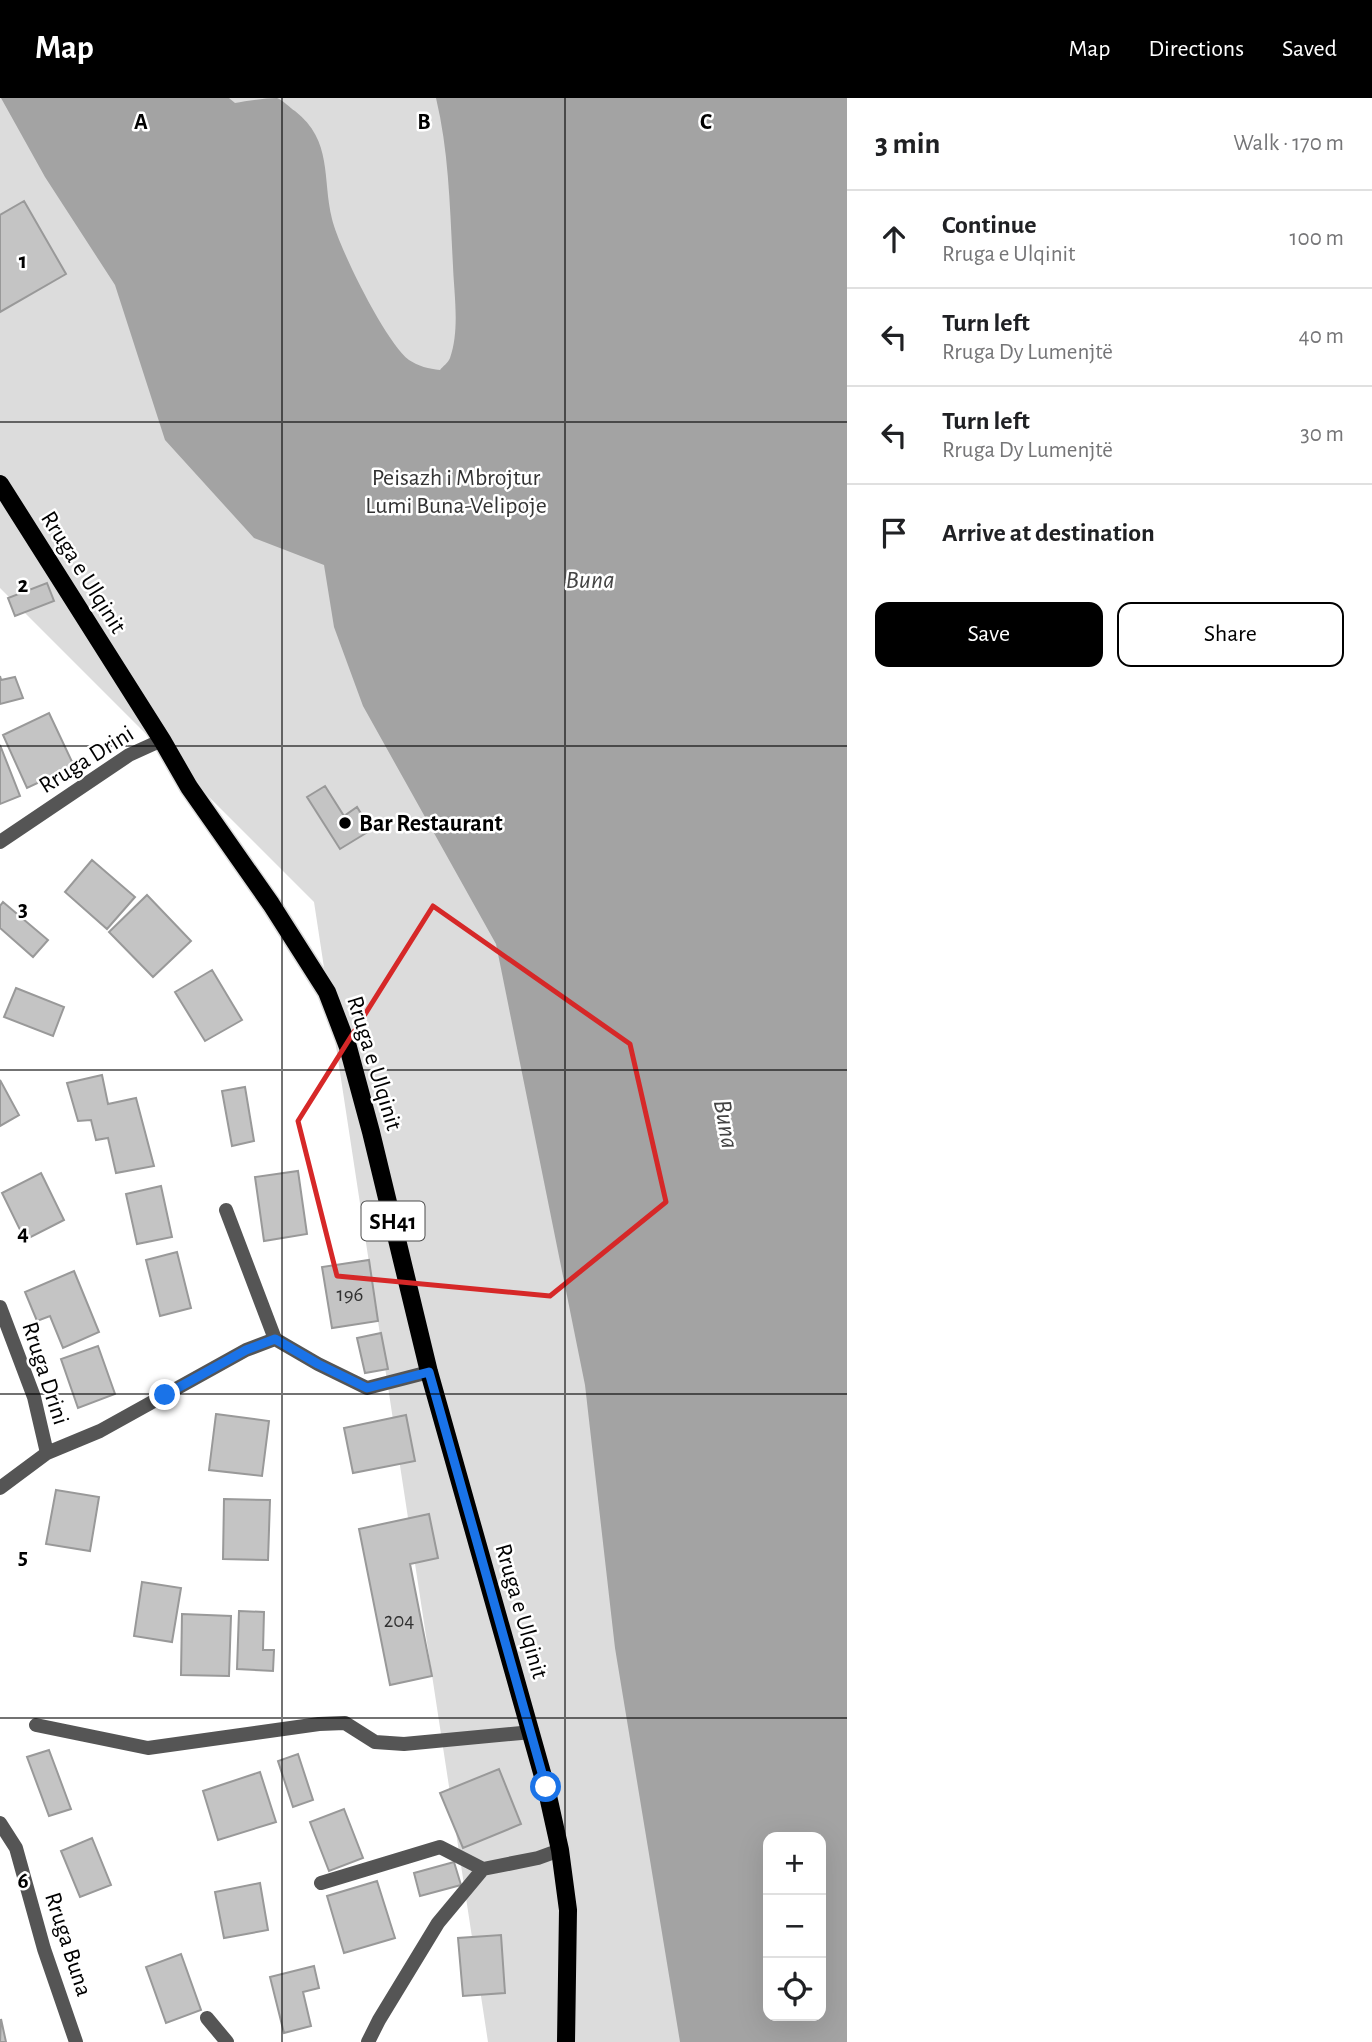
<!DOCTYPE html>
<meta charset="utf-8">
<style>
body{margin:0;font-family:"Alegreya Sans",sans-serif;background:#f2f2f2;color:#202124}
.controls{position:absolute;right:21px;bottom:21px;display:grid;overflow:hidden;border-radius:14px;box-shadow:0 7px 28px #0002}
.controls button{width:63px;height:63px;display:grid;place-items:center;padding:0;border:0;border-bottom:2px solid #e0e0e0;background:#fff;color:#202124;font:35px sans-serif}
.stop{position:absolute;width:21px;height:21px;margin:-16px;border:5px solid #1a73e8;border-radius:50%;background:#fff}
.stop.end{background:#1a73e8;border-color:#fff;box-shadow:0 2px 7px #0008}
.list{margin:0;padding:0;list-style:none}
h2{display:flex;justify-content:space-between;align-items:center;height:91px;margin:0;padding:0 28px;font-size:30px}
h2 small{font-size:23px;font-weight:400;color:#757577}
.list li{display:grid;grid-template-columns:46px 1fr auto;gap:21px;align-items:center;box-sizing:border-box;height:98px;padding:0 28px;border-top:2px solid #e0e0e0}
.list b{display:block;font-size:26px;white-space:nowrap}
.list p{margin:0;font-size:23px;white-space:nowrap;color:#757577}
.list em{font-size:23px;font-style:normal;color:#757577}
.actions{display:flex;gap:14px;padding:21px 28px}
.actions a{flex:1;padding:16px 0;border:2px solid #000;border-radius:14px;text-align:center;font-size:24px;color:#000}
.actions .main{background:#000;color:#fff}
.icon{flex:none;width:38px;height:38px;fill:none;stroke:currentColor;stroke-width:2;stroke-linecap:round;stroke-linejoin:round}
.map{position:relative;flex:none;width:847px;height:1944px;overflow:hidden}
header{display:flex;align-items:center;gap:42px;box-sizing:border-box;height:98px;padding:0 35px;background:#000;color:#fff}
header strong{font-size:33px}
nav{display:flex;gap:38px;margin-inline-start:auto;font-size:24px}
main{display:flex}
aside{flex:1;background:#fff}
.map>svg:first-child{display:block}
.green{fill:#dcdcdc;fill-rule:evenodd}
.water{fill:#a3a3a3;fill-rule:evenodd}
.building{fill:#c4c4c4;stroke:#999;stroke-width:2}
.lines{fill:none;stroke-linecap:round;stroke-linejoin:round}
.primary-casing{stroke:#dbdbdb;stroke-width:21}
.service{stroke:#555;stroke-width:14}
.minor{stroke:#555;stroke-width:14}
.primary{stroke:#000;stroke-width:18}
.route{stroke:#1a73e8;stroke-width:9}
.marked{fill:none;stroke:#d62828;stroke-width:5;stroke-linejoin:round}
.grid{fill:none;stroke:#000;stroke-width:2;stroke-opacity:0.55}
.poi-dot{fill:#000;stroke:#fff;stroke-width:2.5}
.labels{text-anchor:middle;stroke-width:5;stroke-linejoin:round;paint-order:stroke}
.number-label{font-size:21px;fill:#313131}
.shield{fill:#fff;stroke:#4c4c4c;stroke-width:2}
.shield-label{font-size:23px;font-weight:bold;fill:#000}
.park-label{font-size:24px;fill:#333;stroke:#fff}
.street-label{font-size:24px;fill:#000;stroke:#fff}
.poi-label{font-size:24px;font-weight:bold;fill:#000;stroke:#fff;text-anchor:start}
.water-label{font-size:26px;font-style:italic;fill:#444;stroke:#fff}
.grid-label{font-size:23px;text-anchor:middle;font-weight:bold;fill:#000;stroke:#fff;stroke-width:5;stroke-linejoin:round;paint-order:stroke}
</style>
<header>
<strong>Map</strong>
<nav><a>Map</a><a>Directions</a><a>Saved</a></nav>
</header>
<main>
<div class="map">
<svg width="847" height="1944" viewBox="0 0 847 1944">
<rect width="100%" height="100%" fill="#fff"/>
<path class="green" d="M 0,0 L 847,0 L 847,1944 L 488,1944 L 314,804 L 0,490 ZM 768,1739 L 821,1739 L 821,1918 L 768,1918 Z"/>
<path class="water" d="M 1,0 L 229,0 L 235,5 C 247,3 266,0 277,0 C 283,2 290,10 295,13 C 333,43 322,80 332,121 C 339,150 386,245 409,262 C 418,268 429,271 440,272 C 443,268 448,265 450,260 C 460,232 454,196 453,168 C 450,112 449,54 436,0 L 847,0 L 847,1944 L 680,1944 L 615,1550 L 585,1287 L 496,846 L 363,608 L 334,529 L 324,467 L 254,440 L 165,342 L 115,187 L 45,79 ZM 768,1739 L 821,1739 L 821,1918 L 768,1918 Z"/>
<path class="building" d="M 24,103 L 66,176 L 0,214 L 0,117 Z
M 47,485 L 54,503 L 15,518 L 8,500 Z
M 0,578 L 1,582 L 15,579 L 23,600 L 0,606 Z
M 49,615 L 74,668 L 27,690 L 3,637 Z
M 0,647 L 20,698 L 0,706 Z
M 325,688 L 344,718 L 357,709 L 371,732 L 340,751 L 307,699 Z
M 92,762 L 135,799 L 107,831 L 65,794 Z
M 147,797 L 191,843 L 153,879 L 109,834 Z
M 3,804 L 48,842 L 33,859 L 0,830 L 0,808 Z
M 212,872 L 242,922 L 205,943 L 175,894 Z
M 16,890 L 64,909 L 53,938 L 4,919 Z
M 102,977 L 108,1006 L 136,1000 L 154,1068 L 116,1075 L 108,1040 L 96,1042 L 91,1022 L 78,1023 L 67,985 Z
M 0,982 L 19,1017 L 0,1028 Z
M 245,989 L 254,1043 L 232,1048 L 222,993 Z
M 298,1073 L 307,1136 L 264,1143 L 255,1079 Z
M 41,1075 L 64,1122 L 25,1142 L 2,1095 Z
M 161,1088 L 172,1139 L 137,1146 L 126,1096 Z
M 177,1154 L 191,1210 L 160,1218 L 146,1162 Z
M 369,1162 L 378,1223 L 332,1230 L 322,1169 Z
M 74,1173 L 99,1234 L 63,1250 L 50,1218 L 37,1223 L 25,1194 Z
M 381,1235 L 388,1271 L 365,1275 L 357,1240 Z
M 98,1248 L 115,1296 L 78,1310 L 61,1261 Z
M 216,1316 L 269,1323 L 262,1378 L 209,1372 Z
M 406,1317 L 415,1363 L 353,1375 L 344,1330 Z
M 56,1392 L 99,1399 L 90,1453 L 46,1446 Z
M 224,1401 L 270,1402 L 268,1462 L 223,1461 Z
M 429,1416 L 438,1460 L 410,1466 L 432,1578 L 390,1587 L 359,1431 Z
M 142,1484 L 181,1490 L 172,1544 L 134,1538 Z
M 239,1513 L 264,1514 L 263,1552 L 274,1552 L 273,1573 L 237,1571 Z
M 182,1516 L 231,1518 L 229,1578 L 181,1577 Z
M 49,1652 L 71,1711 L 49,1718 L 27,1659 Z
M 298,1656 L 313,1702 L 293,1709 L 278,1663 Z
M 499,1671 L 521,1726 L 463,1750 L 440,1695 Z
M 260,1674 L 276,1724 L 218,1742 L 203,1693 Z
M 344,1711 L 363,1760 L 329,1773 L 310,1724 Z
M 92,1740 L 111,1787 L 80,1799 L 61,1753 Z
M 454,1764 L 461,1787 L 420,1798 L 414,1775 Z
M 377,1783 L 395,1840 L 344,1855 L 327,1798 Z
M 260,1785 L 268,1832 L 224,1840 L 215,1794 Z
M 501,1837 L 505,1895 L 463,1898 L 458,1840 Z
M 181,1856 L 201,1912 L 166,1925 L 146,1869 Z
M 314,1868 L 319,1890 L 303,1894 L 311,1928 L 284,1935 L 270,1879 Z
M 1,1921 L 6,1944 L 0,1944 Z"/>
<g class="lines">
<defs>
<path id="primary" d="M 0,386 L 162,642 L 189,689 L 271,806 L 327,894 L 348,949 L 371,1034 L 429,1274 L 546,1689 L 560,1752 L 568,1812 L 566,1944"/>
</defs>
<use href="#primary" class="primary-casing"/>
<path class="service" d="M 226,1112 L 275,1241
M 207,1920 L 227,1944"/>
<path class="minor" d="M 0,744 L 129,657 L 162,642
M 0,1209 L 34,1299 L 47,1355
M 0,1390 L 47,1355 L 100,1333 L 246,1252 L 275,1241 L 318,1266 L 367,1290 L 429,1274
M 36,1627 L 148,1650 L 319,1626 L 345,1625 L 375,1644 L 404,1646 L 532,1634
M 0,1725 L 16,1750 L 44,1851 L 76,1944
M 321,1785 L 440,1749 L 483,1771 L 538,1760 L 560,1752
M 368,1944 L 379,1922 L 438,1825 L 483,1771"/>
<use href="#primary" class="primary"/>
</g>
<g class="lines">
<path class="route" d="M 165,1297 L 246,1252 L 275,1241 L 318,1266 L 367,1290 L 429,1274 L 546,1689"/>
</g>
<path class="marked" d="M 433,808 L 630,946 L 666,1104 L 550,1198 L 337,1178 L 298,1023 Z"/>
<path class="grid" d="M 282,0 L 282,1944M 565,0 L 565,1944M 0,324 L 847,324M 0,648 L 847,648M 0,972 L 847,972M 0,1296 L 847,1296M 0,1620 L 847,1620"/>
<circle class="poi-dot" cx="345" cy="725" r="7"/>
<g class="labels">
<g class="number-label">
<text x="350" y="1203">196</text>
<text x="399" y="1529">204</text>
</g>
<rect class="shield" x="361.5" y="1103.5" width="63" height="39" rx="5"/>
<g class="shield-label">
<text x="393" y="1131">SH41</text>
</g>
<g class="park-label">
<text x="456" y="387">Peisazh i Mbrojtur<tspan x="456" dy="28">Lumi Buna-Velipoje</tspan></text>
</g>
<g class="street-label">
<text transform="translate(84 474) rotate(58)" y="8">Rruga e Ulqinit</text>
<text transform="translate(86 661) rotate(-32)" y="8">Rruga Drini</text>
<text transform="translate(375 965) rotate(73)" y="8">Rruga e Ulqinit</text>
<text transform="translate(46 1275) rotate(72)" y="8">Rruga Drini</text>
<text transform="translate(522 1513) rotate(74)" y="8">Rruga e Ulqinit</text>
<text transform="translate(69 1846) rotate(72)" y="8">Rruga Buna</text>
</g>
<g class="poi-label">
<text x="359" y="733">Bar Restaurant</text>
</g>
<g class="water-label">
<text x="590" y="490">Buna</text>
<text transform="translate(727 1026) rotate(80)" y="9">Buna</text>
</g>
</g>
<g class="grid-label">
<text x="141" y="31">A</text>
<text x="424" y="31">B</text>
<text x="706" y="31">C</text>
<text x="23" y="170">1</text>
<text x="23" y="494">2</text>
<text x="23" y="818">3</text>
<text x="23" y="1142">4</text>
<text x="23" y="1466">5</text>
<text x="23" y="1790">6</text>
</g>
</svg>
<div class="controls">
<button>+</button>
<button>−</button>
<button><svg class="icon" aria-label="locate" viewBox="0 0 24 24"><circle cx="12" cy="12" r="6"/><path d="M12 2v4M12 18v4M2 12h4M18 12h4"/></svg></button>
</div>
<div class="stop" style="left:546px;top:1689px"></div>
<div class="stop end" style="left:165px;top:1297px"></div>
</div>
<aside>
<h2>3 min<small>Walk · 170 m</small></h2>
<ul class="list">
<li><svg class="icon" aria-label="ahead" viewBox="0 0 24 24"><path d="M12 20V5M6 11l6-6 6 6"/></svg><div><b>Continue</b><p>Rruga e Ulqinit</p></div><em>100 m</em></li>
<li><svg class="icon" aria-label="left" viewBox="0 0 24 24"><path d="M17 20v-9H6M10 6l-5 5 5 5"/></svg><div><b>Turn left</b><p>Rruga Dy Lumenjtë</p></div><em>40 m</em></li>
<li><svg class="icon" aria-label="left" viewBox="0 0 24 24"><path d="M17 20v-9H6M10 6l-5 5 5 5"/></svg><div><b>Turn left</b><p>Rruga Dy Lumenjtë</p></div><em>30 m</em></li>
<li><svg class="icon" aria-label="arrive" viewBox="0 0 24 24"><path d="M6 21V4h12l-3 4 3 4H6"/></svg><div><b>Arrive at destination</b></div></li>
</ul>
<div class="actions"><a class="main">Save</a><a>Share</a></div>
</aside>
</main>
